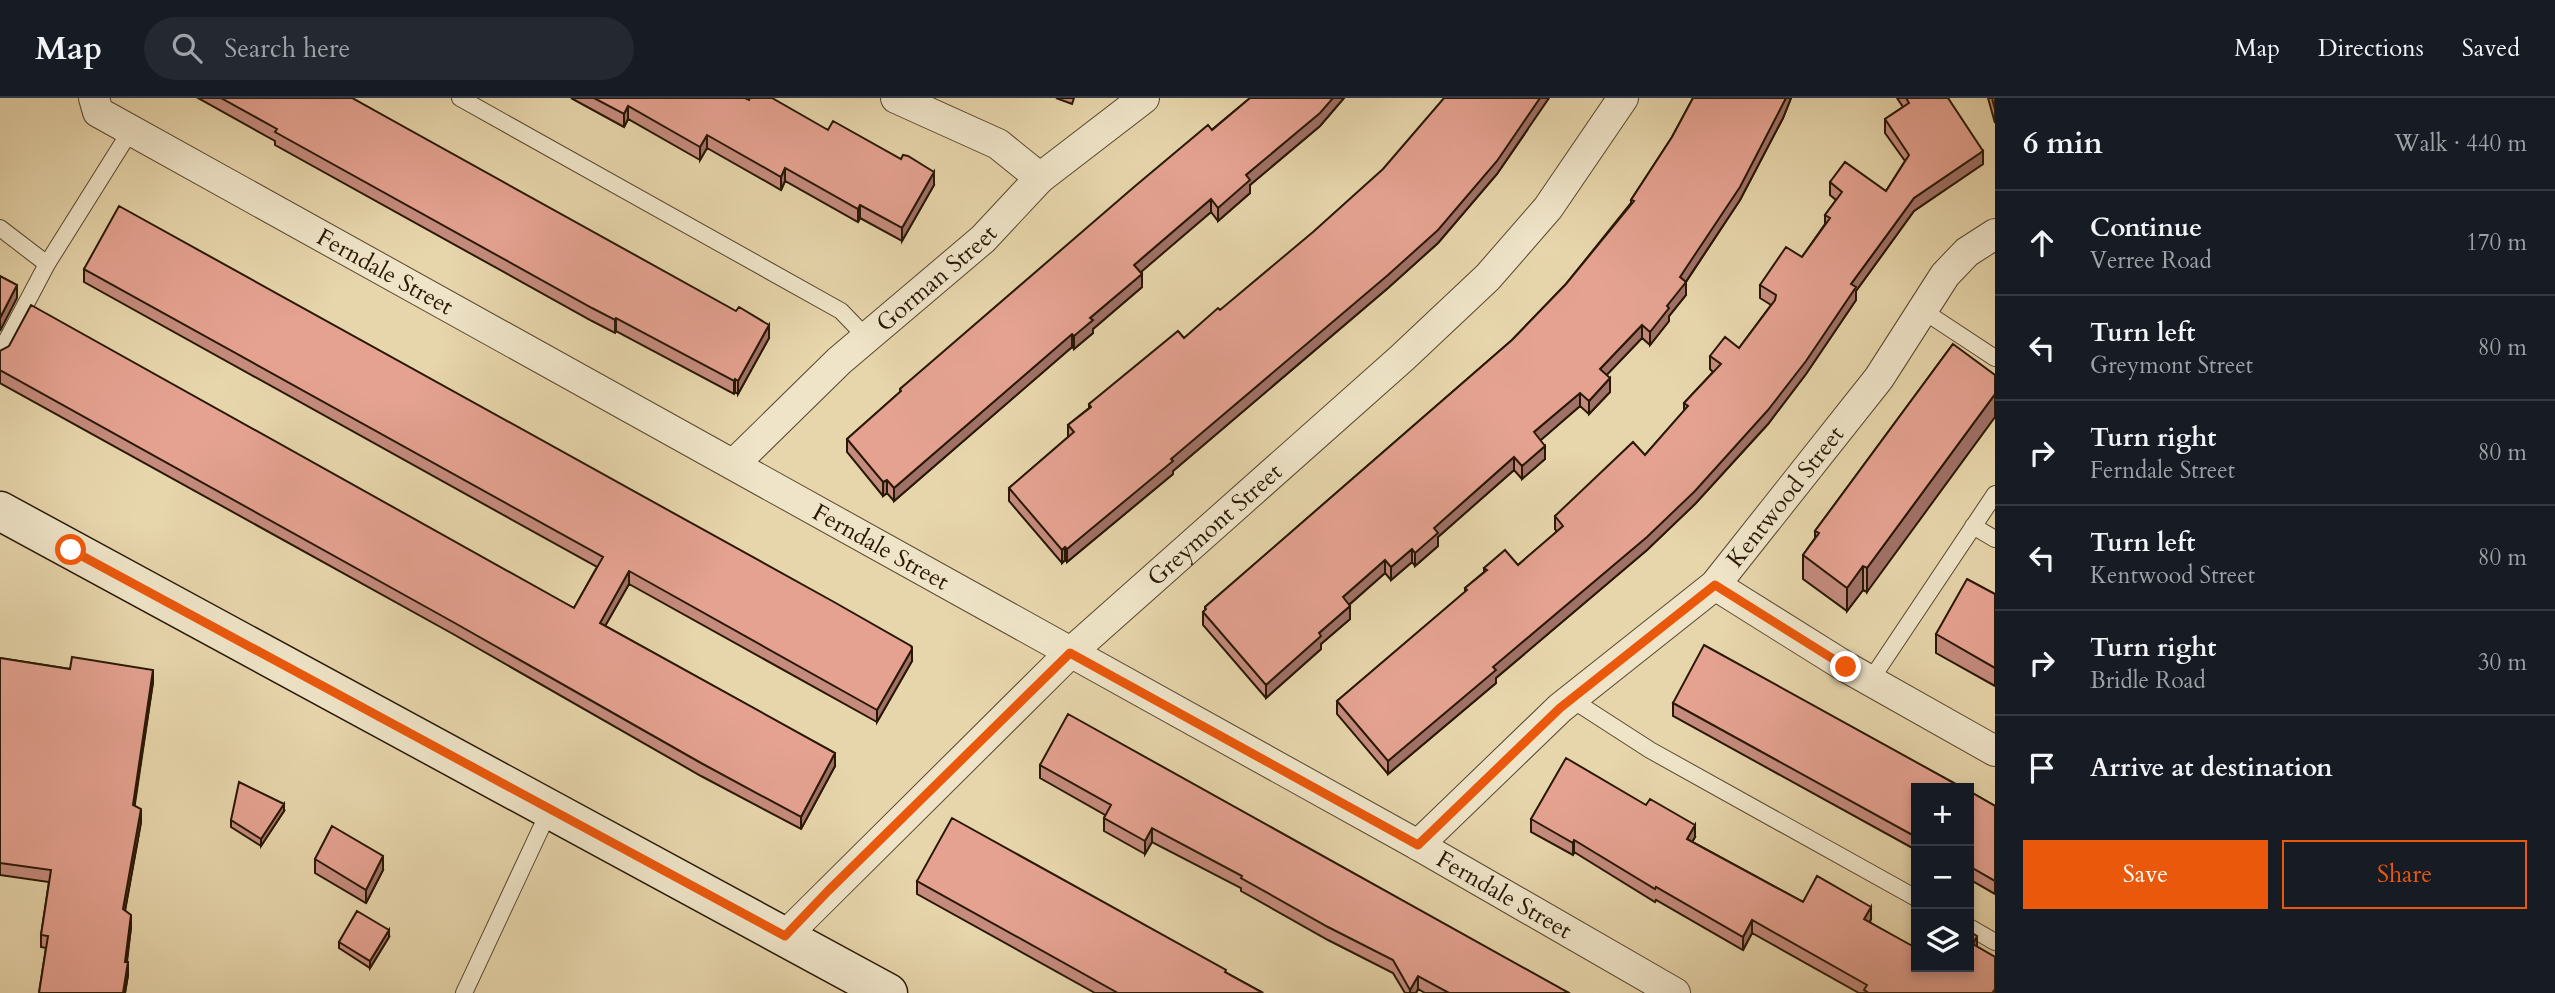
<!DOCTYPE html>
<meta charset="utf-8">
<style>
body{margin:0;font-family:Cardo,serif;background:#242831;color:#f1f3f6}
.controls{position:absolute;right:21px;bottom:21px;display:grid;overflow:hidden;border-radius:0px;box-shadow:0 4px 10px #0003}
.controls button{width:63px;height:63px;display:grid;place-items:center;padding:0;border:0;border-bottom:2px solid #363941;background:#171b24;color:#f1f3f6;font:35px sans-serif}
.stop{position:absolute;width:21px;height:21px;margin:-16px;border:5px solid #ea580c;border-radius:50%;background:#fff}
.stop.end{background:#ea580c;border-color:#fff;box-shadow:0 2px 7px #0008}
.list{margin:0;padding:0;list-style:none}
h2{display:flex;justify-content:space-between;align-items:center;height:91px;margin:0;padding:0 28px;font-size:30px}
h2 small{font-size:23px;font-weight:400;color:#9ea1a6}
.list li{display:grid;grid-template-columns:46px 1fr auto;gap:21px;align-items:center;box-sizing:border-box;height:105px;padding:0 28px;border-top:2px solid #363941}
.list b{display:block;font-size:26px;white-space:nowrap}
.list p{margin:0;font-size:23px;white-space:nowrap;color:#9ea1a6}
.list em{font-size:23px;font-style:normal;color:#9ea1a6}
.actions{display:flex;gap:14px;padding:21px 28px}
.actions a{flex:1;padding:16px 0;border:2px solid #ea580c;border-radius:0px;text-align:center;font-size:24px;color:#ea580c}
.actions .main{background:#ea580c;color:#fff}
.icon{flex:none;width:38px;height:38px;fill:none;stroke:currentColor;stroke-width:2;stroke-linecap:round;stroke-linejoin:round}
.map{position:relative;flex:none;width:1995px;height:895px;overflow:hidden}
header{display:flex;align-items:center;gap:42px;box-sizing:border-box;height:98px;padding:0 35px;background:#171b24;border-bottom:2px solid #363941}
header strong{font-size:33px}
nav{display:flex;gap:38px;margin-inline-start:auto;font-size:24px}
.search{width:490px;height:63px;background:#242831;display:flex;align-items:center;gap:18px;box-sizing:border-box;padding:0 24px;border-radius:38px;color:#9ea1a6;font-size:26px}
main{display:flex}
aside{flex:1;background:#171b24}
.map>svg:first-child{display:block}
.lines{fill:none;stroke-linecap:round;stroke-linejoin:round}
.service-casing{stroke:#58472e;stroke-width:18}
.minor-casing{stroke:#58472e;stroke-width:32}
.secondary-casing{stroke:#291805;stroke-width:41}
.service{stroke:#efe4c8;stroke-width:16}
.minor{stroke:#efe4c8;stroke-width:30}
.secondary{stroke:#efe4c8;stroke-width:38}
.wall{fill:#c58b7d;stroke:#291805;stroke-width:2}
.shaded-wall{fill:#a07166;stroke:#291805;stroke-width:2}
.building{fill:#e5a291;stroke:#291805;stroke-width:2}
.route{stroke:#ea580c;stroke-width:9}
.labels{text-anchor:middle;stroke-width:6;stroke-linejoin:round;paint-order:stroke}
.street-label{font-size:24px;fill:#291805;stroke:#efe4c8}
</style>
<header>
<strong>Map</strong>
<div class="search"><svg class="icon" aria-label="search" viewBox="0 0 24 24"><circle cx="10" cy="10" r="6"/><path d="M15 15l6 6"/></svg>Search here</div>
<nav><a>Map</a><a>Directions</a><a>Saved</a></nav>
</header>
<main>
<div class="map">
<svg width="1995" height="895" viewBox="0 0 1995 895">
<rect width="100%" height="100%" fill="#e7d5ab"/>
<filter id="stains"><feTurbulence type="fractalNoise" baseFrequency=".00286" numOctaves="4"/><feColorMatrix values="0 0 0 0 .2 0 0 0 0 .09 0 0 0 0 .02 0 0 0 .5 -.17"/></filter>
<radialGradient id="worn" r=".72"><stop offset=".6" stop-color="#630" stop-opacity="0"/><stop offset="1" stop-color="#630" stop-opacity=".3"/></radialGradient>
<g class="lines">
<defs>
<path id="service" d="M 460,0 L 841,213 L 867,240
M 0,130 L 47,166 L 131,32
M 1922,212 L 1995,260
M 0,255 L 47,166
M 1973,428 L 1995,441
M 1870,583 L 1995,396
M 1571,601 L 1650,652 L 1916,800
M 1969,829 L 1995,844
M 464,895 L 550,711"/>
<g id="minor">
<path id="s1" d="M 94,0 L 98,14 L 1418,747 L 1675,895"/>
<path d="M 896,0 L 998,46 L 1040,80"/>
<path id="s2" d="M 734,366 L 839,263 L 983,141 L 1040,80 L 1144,0"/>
<path d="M 1715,487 L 1846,569 L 1995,653"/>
<path id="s3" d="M 1418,747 L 1560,610 L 1715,487 L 1879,280 L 1945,177 L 1967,154 L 1995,136"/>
<path id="s4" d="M 785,838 L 1070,555 L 1402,260 L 1488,179 L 1548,110 L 1623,0"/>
</g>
<path id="secondary" d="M 0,413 L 888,895"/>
</defs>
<use href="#service" class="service-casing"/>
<use href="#minor" class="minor-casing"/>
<use href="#secondary" class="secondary-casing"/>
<use href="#service" class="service"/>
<use href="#minor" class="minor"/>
<use href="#secondary" class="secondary"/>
</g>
<path class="wall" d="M 198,0 L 352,0 L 769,240 L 738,296 L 735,294 L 734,296 L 616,233 L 615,235 L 592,223 L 275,47 L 275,43 Z
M 571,0 L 745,0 L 828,32 L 934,87 L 902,143 L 860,120 L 858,124 L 785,83 L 781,92 L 707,50 L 700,62 L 628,21 L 624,29 Z
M 1056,0 L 1074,0 L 1072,6 Z
M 1250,0 L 1344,0 L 1320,28 L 1250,87 L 1250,95 L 1218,123 L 1211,114 L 1140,174 L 1142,189 L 1093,231 L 1093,235 L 1074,251 L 1072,249 L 894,403 L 887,395 L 883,398 L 847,354 L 847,341 L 900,294 L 900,291 Z
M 1693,0 L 1791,0 L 1783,20 L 1740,102 L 1686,184 L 1686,197 L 1669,218 L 1669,223 L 1650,247 L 1642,240 L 1606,277 L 1610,294 L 1589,316 L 1580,308 L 1540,342 L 1545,361 L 1522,381 L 1514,372 L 1438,439 L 1438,448 L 1415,468 L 1412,464 L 1391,482 L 1385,475 L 1349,507 L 1350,521 L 1321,546 L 1321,551 L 1266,600 L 1203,527 L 1203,514 L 1205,512 L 1205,509 L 1512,242 L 1566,186 L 1631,105 L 1631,102 L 1672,39 Z
M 1897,0 L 1948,0 L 1983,66 L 1914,113 L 1856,193 L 1856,202 L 1806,276 L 1768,326 L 1695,406 L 1647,452 L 1496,580 L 1496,585 L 1388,676 L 1337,616 L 1337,603 L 1465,494 L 1465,490 L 1484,474 L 1484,470 L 1518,467 L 1557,434 L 1555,431 L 1555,418 L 1645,357 L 1684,313 L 1684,305 L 1713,274 L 1710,271 L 1710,258 L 1739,250 L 1771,207 L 1760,200 L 1760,187 L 1802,159 L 1825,126 L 1825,117 L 1836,102 L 1830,97 L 1830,84 L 1886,93 L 1905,63 L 1885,35 L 1885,21 L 1903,9 Z
M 1988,0 L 1995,0 L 1995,25 Z
M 1528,31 L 1497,76 L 1438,145 L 1388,190 L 1173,373 L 1173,376 L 1067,464 L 1065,462 L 1062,465 L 1009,403 L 1009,390 L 1068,339 L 1068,327 L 1089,310 L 1089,306 L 1184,240 L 1220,212 Z
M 84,171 L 912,563 L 877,624 L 629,486 L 605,528 L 835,668 L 801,731 L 701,678 L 453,536 L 0,285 L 0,253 L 574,510 L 597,469 L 84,184 Z
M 1953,246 L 1867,494 L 1863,492 L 1847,513 L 1803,481 L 1803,457 L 1815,440 L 1815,433 Z
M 1995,496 L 1995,588 L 1936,555 L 1936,536 Z
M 0,560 L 153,584 L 134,708 L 141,724 L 125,812 L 131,829 L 127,864 L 128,877 L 125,895 L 39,895 L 46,850 L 41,849 L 41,837 L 49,784 L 0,777 Z
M 1673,605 L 1916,690 L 1916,752 L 1673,618 Z
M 1040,667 L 1569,895 L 1425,895 L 1418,891 L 1416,895 L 1405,895 L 1393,875 L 1328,842 L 1241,793 L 1241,790 L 1152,744 L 1145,756 L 1104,733 L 1104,720 L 1105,717 L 1040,680 Z
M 1969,693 L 1995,708 L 1995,796 L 1969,781 Z
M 284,713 L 261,748 L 231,729 L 231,722 Z
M 1531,721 L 1695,739 L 1692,744 L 1803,804 L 1871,821 L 1870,824 L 1916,869 L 1977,848 L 1995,895 L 1859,895 L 1752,835 L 1743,852 L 1656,802 L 1655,804 L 1574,754 L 1573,757 L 1531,734 Z
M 315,761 L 383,772 L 366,805 L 315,775 Z
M 917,783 L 1226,875 L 1263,895 L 1095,895 L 917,796 Z
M 389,839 L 370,870 L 339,850 L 339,844 Z"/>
<path class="shaded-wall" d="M 1333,0 L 1344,0 L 1320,28 L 1250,87 L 1250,95 L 1218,123 L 1218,110 L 1246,77 Z
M 1540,0 L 1549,0 L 1497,76 L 1438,145 L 1388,190 L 1173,373 L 1173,376 L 1067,464 L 1067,451 L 1171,361 Z
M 1786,0 L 1791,0 L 1783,20 L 1740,102 L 1683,188 L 1686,184 L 1686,197 L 1669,218 L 1669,223 L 1650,247 L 1650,234 L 1667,208 L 1680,179 Z
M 628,8 L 628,21 L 624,29 L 624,16 Z
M 707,37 L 707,50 L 700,62 L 700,49 Z
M 1983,53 L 1983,66 L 1914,113 L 1856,193 L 1856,202 L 1806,276 L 1768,326 L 1695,406 L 1647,452 L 1496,580 L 1496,585 L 1388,676 L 1388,663 L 1851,186 L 1914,100 Z
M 785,70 L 785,83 L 781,92 L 781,79 Z
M 934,74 L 934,87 L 902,143 L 902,130 Z
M 1211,101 L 1211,114 L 1134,180 L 1134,167 Z
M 860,107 L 860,120 L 858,124 L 858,111 Z
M 1142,176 L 1142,189 L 1093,231 L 1093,235 L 1074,251 L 1074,238 L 1090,220 Z
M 17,187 L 17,200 L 0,233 L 0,220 Z
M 616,220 L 616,233 L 615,235 L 615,222 Z
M 769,227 L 769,240 L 738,296 L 738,283 Z
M 1642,227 L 1642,240 L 1600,284 L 1600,271 Z
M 1072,236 L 1072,249 L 894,403 L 894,390 Z
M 1610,280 L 1610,294 L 1589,316 L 1589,303 Z
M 735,281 L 735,294 L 734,296 L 734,283 Z
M 1580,295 L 1580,308 L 1534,348 L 1534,334 Z
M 1995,296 L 1995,319 L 1867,494 L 1867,470 Z
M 1545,348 L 1545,361 L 1522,381 L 1522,368 Z
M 1514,359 L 1514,372 L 1438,439 L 1438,448 L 1415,468 L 1415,455 L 1434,430 Z
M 887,382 L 887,395 L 883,398 L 883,384 Z
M 1065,449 L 1065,462 L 1062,465 L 1062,452 Z
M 1412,451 L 1412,464 L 1391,482 L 1391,469 Z
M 1385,462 L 1385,475 L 1343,512 L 1343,499 Z
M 1863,468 L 1863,492 L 1847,513 L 1847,490 Z
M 629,473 L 629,486 L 600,537 L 600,525 Z
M 1350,508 L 1350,521 L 1321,546 L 1321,551 L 1266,600 L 1266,587 L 1319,535 Z
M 912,551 L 912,563 L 877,624 L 877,612 Z
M 153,572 L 153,584 L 133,719 L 133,707 Z
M 835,655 L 835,668 L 801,731 L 801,719 Z
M 284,706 L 284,713 L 261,748 L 261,741 Z
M 141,711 L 141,724 L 123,824 L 123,811 Z
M 1695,727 L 1695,739 L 1687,753 L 1687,741 Z
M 1152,730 L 1152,744 L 1145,756 L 1145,743 Z
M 1574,742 L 1574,754 L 1573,757 L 1573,745 Z
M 383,758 L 383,772 L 366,805 L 366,792 Z
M 1871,809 L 1871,821 L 1864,834 L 1864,821 Z
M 131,817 L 131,829 L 125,876 L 125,864 Z
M 1752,822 L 1752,835 L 1743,852 L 1743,839 Z
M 389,832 L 389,839 L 370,870 L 370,863 Z
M 1977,838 L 1977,851 L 1973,846 Z
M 128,864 L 128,877 L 125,895 L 123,895 Z
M 1418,878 L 1418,891 L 1416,895 L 1410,895 L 1410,892 Z"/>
<path class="building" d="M 221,0 L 352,0 L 736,213 L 739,209 L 769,227 L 738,283 L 735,281 L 734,283 L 616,220 L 615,222 L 592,210 L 275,34 L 277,31 Z
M 594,0 L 745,0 L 749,2 L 750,0 L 772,0 L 828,32 L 833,23 L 901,61 L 903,57 L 908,58 L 934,74 L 902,130 L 860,107 L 858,111 L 785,70 L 781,79 L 707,37 L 700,49 L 628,8 L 624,16 Z
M 1250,0 L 1333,0 L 1320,15 L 1246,77 L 1250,82 L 1218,110 L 1211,101 L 1134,167 L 1142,176 L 1090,220 L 1093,222 L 1074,238 L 1072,236 L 894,390 L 887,382 L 883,384 L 847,341 L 901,293 L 900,291 L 1134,89 L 1208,27 L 1212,32 Z
M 1444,0 L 1540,0 L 1497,63 L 1438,132 L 1388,177 L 1171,361 L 1173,363 L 1067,451 L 1065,449 L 1062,452 L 1009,390 L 1074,334 L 1068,327 L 1091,309 L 1089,306 L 1178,233 L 1184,240 L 1218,210 L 1220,212 L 1313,134 L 1383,71 Z
M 1693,0 L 1786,0 L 1740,89 L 1680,179 L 1686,184 L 1667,208 L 1669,210 L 1650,234 L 1642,227 L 1600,271 L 1610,280 L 1589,303 L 1580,295 L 1534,334 L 1545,348 L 1522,368 L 1514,359 L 1434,430 L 1438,435 L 1415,455 L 1412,451 L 1391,469 L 1385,462 L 1343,499 L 1350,508 L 1319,535 L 1321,538 L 1266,587 L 1203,514 L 1206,511 L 1205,509 L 1512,242 L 1566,186 L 1634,103 L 1631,102 L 1672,39 Z
M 1906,0 L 1948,0 L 1983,53 L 1914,100 L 1851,186 L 1856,189 L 1806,263 L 1768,312 L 1695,393 L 1647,439 L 1493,569 L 1496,572 L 1388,663 L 1337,603 L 1467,492 L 1465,490 L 1487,472 L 1484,470 L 1505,452 L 1518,467 L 1563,428 L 1555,418 L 1633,344 L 1645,357 L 1688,308 L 1684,305 L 1721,266 L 1710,258 L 1725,239 L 1739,250 L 1775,202 L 1776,197 L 1760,187 L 1786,149 L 1802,159 L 1830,120 L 1825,117 L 1842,94 L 1830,84 L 1845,64 L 1886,93 L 1909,57 L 1885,21 L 1909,5 Z
M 1992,0 L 1995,0 L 1995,12 Z
M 119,108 L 834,504 L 911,548 L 912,551 L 877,612 L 629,473 L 600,525 L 835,655 L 801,719 L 701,665 L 453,524 L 0,272 L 0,253 L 9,248 L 31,207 L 574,510 L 603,459 L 84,171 Z
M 0,178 L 17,187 L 0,220 Z
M 1953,246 L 1995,277 L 1995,296 L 1867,470 L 1863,468 L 1847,490 L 1803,457 L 1819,435 L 1815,433 Z
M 1967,481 L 1995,496 L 1995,570 L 1936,536 Z
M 1704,547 L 1963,690 L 1916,690 L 1916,739 L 1673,605 Z
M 72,559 L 153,572 L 133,707 L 141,711 L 123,811 L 131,817 L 125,864 L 128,864 L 123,895 L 39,895 L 48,838 L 41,837 L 51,772 L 0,765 L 0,560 L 70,571 Z
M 1068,616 L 1569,895 L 1449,895 L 1418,878 L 1410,892 L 1393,862 L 1328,829 L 1241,780 L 1242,778 L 1152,730 L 1145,743 L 1104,720 L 1111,707 L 1040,667 Z
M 1566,660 L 1646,707 L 1650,701 L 1695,727 L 1687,741 L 1803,804 L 1817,778 L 1871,809 L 1864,821 L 1916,850 L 1916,869 L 1969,869 L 1969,833 L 1977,838 L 1973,846 L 1995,859 L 1995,891 L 1992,895 L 1869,895 L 1864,892 L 1867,887 L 1752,822 L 1743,839 L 1656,789 L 1655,791 L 1574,742 L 1573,745 L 1531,721 Z
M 239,684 L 284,706 L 261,741 L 231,722 Z
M 1969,693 L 1995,708 L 1995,783 L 1969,768 Z
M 952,720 L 1226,872 L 1225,874 L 1263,895 L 1118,895 L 917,783 Z
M 332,728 L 383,758 L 366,792 L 315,761 Z
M 357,813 L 389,832 L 370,863 L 339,844 Z"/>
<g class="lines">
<path class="route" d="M 71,452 L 785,838 L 828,793 L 1070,555 L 1418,747 L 1560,610 L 1715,487 L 1846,569"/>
</g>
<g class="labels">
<g class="street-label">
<text dy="8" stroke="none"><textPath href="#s1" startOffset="343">Ferndale Street</textPath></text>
<text dy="8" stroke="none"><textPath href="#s2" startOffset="275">Gorman Street</textPath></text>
<text dy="8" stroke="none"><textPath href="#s3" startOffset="508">Kentwood Street</textPath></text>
<text dy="8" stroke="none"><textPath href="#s4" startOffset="595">Greymont Street</textPath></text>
<text dy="8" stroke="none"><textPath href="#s1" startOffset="910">Ferndale Street</textPath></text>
<text dy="8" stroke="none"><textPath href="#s1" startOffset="1624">Ferndale Street</textPath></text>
</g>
</g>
<rect width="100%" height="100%" filter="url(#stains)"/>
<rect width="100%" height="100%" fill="url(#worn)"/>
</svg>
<div class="controls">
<button>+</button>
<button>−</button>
<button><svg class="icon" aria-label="layers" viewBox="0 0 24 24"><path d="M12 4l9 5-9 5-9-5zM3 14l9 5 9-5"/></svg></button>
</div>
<div class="stop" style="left:71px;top:452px"></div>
<div class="stop end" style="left:1846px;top:569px"></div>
</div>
<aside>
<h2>6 min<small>Walk · 440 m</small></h2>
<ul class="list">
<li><svg class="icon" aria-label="ahead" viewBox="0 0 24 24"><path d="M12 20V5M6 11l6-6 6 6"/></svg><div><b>Continue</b><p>Verree Road</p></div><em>170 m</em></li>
<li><svg class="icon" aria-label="left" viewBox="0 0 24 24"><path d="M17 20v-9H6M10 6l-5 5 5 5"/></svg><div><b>Turn left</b><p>Greymont Street</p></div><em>80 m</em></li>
<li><svg class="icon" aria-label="right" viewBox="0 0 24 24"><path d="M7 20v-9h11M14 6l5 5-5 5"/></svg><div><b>Turn right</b><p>Ferndale Street</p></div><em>80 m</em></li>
<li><svg class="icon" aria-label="left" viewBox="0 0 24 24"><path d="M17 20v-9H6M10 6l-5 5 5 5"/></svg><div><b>Turn left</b><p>Kentwood Street</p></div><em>80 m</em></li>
<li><svg class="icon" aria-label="right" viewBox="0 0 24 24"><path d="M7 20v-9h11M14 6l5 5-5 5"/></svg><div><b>Turn right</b><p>Bridle Road</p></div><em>30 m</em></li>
<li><svg class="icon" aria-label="arrive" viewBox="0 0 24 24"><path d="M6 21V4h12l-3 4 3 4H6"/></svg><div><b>Arrive at destination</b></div></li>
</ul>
<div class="actions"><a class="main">Save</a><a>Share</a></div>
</aside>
</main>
